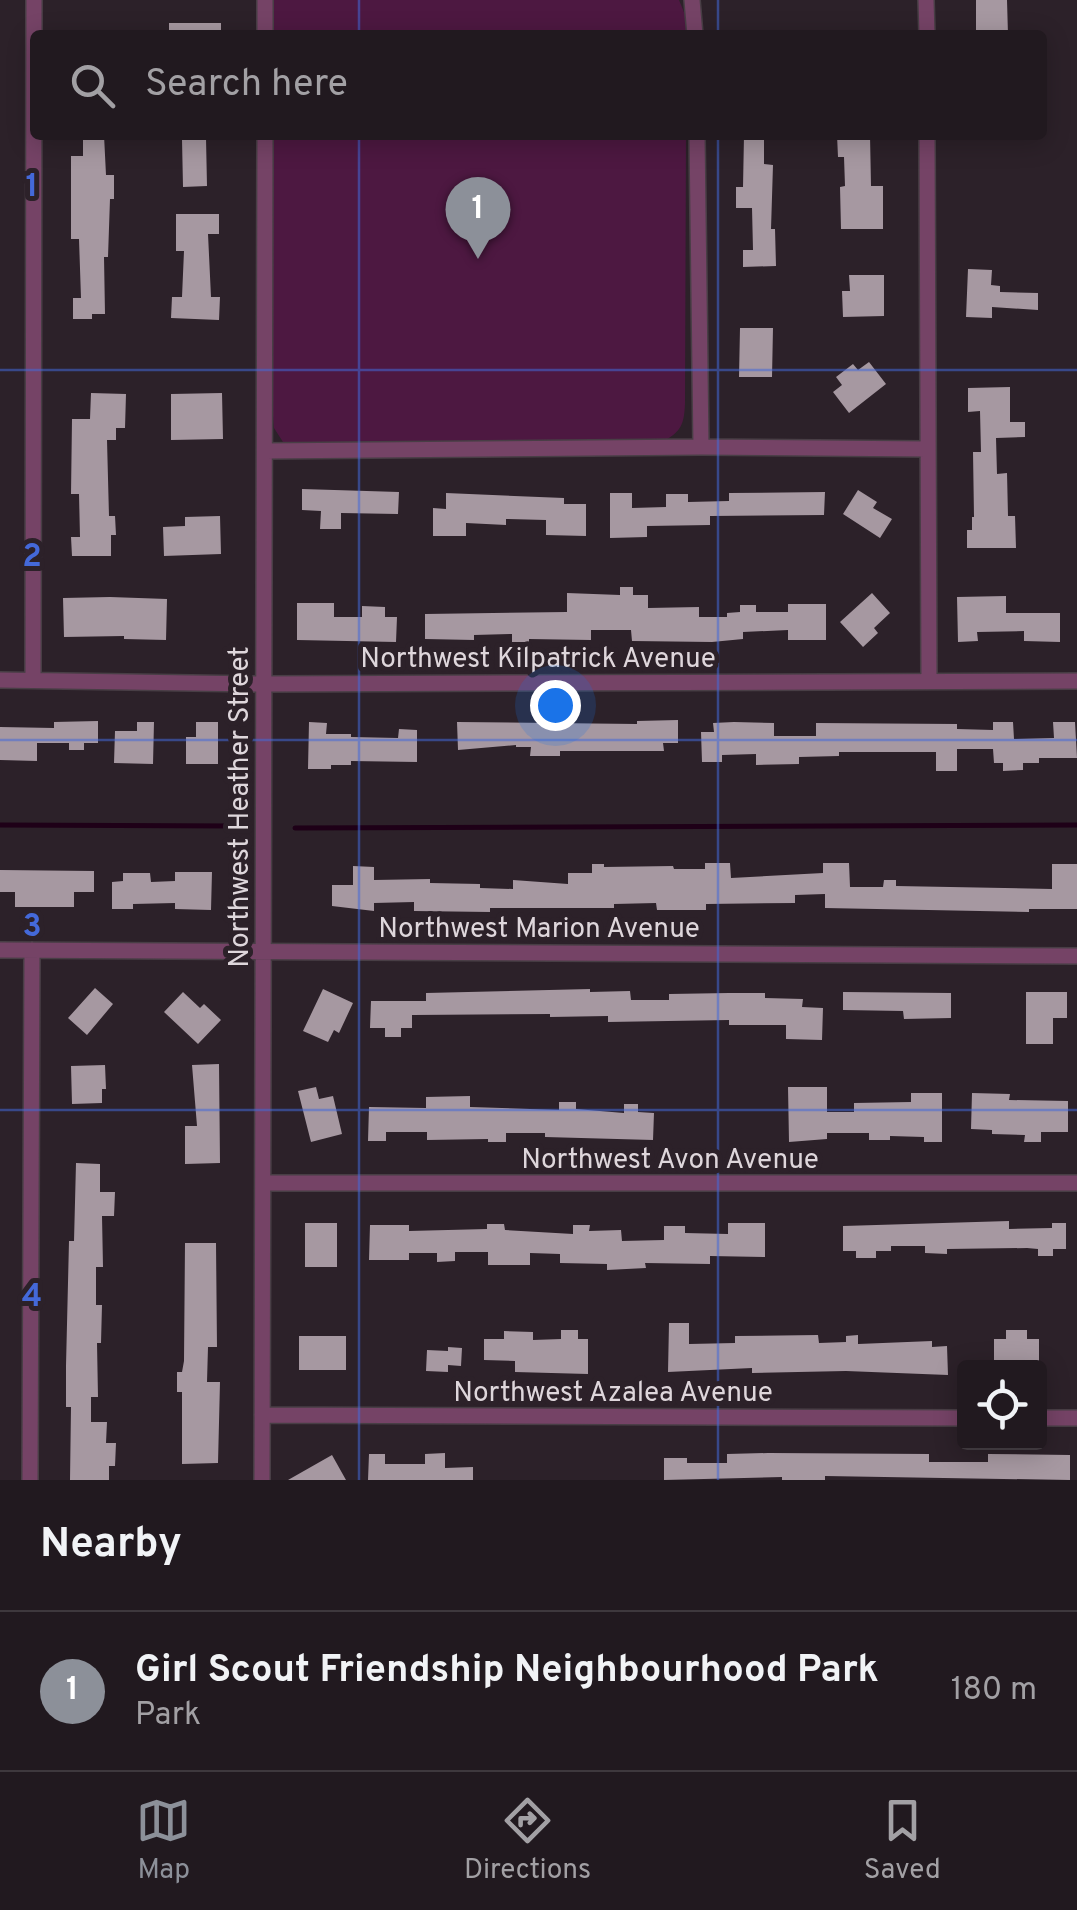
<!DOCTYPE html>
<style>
body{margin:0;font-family:Overpass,sans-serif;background:#2d262c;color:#f1f3f6}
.controls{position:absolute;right:30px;bottom:30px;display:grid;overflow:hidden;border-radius:10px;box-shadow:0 5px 25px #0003}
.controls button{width:90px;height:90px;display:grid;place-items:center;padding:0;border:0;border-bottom:2px solid #3e383d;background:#21191f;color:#f1f3f6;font:50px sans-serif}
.you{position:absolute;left:555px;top:705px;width:35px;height:35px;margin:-25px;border:8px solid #fff;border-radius:50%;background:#1a73e8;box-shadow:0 0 0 15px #1a73e833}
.badge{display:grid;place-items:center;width:65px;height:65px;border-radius:50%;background:#8c9099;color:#fff;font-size:32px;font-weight:700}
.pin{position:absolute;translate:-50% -82px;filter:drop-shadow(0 2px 5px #0008)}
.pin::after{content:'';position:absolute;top:52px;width:35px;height:30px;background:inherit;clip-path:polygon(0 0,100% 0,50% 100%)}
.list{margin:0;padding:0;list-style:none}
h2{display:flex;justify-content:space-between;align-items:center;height:130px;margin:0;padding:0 40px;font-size:42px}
h2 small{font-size:32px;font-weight:400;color:#a2a0a4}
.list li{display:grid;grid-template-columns:65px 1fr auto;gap:30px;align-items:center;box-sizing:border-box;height:160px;padding:0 40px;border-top:2px solid #3e383d}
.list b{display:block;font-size:38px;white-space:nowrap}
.list p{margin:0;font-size:32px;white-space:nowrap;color:#a2a0a4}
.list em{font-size:32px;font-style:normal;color:#a2a0a4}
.icon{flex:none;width:55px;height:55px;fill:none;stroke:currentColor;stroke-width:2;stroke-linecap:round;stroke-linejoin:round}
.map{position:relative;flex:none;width:1077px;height:1480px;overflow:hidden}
.search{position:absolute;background:#21191f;box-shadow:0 5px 25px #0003;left:30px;right:30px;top:30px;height:110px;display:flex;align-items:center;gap:25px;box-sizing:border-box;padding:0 35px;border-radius:10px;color:#a2a0a4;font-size:38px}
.sheet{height:290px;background:#21191f}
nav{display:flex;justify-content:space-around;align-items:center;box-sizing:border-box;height:140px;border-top:2px solid #3e383d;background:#21191f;font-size:28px;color:#a2a0a4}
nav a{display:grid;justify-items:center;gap:5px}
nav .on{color:#8c9099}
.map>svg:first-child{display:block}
.green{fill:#4d1841}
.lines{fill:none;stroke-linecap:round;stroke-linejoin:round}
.stream{stroke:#1e0017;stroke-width:5}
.building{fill:#a698a1}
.street-casing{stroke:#483e45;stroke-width:18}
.street{stroke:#754366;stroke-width:15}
.grid{fill:none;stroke:#4469d9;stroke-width:2.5;stroke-opacity:0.55}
.labels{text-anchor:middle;stroke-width:10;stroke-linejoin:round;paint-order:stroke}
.street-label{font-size:28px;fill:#ded6db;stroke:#2c2129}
.grid-label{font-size:32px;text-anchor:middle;font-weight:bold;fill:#4469d9;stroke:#2c2129;stroke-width:10;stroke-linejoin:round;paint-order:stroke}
</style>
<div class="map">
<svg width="1077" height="1480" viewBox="0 0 1077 1480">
<rect width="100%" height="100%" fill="#2c2129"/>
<path class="green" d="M 271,0 L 679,0 L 686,17 L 686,35 L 271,35 Z
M 271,135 L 686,135 L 685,404 C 684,423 682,431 664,441 L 283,442 L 274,428 L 270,382 Z"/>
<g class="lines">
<path class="stream" d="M 0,825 L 235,826
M 295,828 L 1077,825"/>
</g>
<path class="building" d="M 976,0 L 1007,0 L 1008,35 L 976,35 Z
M 169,23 L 221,23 L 221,35 L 169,35 Z
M 83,135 L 104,135 L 106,175 L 114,175 L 114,199 L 110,199 L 108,257 L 104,257 L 105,314 L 92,314 L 92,319 L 73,319 L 73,298 L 81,298 L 79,239 L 71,239 L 71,156 L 83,156 Z
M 744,135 L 764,135 L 764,164 L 773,165 L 771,229 L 775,229 L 776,266 L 743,267 L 743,250 L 753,250 L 752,208 L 736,208 L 736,187 L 743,187 Z
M 837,135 L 870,135 L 871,186 L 883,186 L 883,229 L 841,229 L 840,187 L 845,186 L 844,157 L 838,157 Z
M 206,138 L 207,186 L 183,187 L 182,139 Z
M 176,214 L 219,214 L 219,234 L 208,234 L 211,297 L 220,297 L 219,320 L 171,318 L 172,297 L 182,297 L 184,251 L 176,251 Z
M 968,269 L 992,270 L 991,285 L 1000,286 L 1000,292 L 1038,293 L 1038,310 L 992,307 L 992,318 L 966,317 Z
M 849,275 L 884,275 L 884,316 L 843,317 L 842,291 L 850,291 Z
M 740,328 L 773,328 L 772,377 L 739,377 Z
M 869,362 L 886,384 L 849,413 L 833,392 L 842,385 L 836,377 L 853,364 L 858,370 Z
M 1010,387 L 1010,422 L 1025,422 L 1025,437 L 996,438 L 997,474 L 1007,473 L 1008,516 L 1015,516 L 1016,548 L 967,548 L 967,530 L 972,530 L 972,517 L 974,517 L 973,452 L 981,452 L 980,411 L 968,412 L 968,388 Z
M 91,393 L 126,394 L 125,428 L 116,428 L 116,440 L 107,440 L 109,516 L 115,516 L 116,535 L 111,535 L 111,556 L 72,556 L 71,537 L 80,537 L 79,494 L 71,494 L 72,419 L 90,419 Z
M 222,393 L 223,439 L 171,440 L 171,394 Z
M 302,489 L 399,492 L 398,514 L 341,513 L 341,529 L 320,529 L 321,511 L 302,510 Z
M 858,490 L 877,502 L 873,508 L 892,519 L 880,538 L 843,514 Z
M 825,492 L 824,515 L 710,516 L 710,525 L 647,526 L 647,537 L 610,538 L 610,493 L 632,493 L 632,508 L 666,507 L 666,494 L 688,494 L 688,502 L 729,501 L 729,493 Z
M 446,493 L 564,498 L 564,504 L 586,504 L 586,536 L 546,535 L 546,520 L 506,519 L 506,525 L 466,523 L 466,536 L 433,536 L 433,508 L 446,509 Z
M 220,516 L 221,554 L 164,556 L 163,527 L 185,526 L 185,517 Z
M 620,587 L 633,587 L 633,595 L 648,595 L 648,608 L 699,607 L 699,617 L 727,617 L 727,613 L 740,612 L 740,605 L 756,605 L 756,612 L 788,612 L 788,604 L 826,604 L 826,640 L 788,640 L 788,630 L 743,632 L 743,639 L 712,642 L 632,641 L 631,630 L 591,630 L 591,640 L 529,639 L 529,642 L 512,642 L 512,634 L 474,635 L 474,640 L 425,639 L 425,614 L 567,612 L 567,593 L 620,595 Z
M 872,593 L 890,613 L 874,628 L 878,633 L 863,647 L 840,622 Z
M 1006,596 L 1006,613 L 1060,613 L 1060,642 L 1024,641 L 1024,631 L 977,632 L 978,641 L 958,642 L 957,597 Z
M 110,597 L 167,599 L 166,640 L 124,639 L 124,636 L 64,637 L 63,598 Z
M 297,603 L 334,603 L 334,617 L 362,617 L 362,606 L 385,607 L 385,617 L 397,617 L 396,642 L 297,640 Z
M 678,720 L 678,743 L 663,743 L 664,751 L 560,751 L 560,756 L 530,756 L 531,747 L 516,747 L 516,745 L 458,750 L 457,722 L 637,724 L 637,721 Z
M 98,721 L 98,743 L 84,743 L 84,750 L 69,750 L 69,743 L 37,743 L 37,761 L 0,760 L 0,727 L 54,728 L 54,722 Z
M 137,722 L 154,722 L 153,764 L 114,763 L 115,731 L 137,731 Z
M 196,722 L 218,722 L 218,764 L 186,764 L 186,737 L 196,737 Z
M 309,722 L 327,723 L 326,734 L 351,734 L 351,737 L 398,738 L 399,729 L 417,730 L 417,762 L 351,761 L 351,765 L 331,765 L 331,769 L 308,769 Z
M 734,722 L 774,723 L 774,736 L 816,736 L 816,723 L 957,724 L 957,729 L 993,730 L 993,722 L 1013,722 L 1014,739 L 1054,738 L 1053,722 L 1075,722 L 1077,758 L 1039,758 L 1039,763 L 1023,763 L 1023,770 L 1003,771 L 1003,763 L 994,763 L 993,749 L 957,749 L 957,771 L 936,771 L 936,752 L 839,752 L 839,756 L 799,757 L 799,764 L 756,765 L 756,754 L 722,755 L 722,762 L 702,762 L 701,732 L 714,732 L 713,723 Z
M 705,863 L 730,863 L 731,878 L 823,873 L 823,863 L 849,863 L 850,887 L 883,887 L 884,880 L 896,880 L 896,886 L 1052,889 L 1052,864 L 1077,864 L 1077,909 L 1029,909 L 1029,912 L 825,908 L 825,894 L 795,895 L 795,903 L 706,904 L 706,910 L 657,910 L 656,903 L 614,904 L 614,908 L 490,908 L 490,912 L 414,911 L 414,902 L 374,903 L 374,911 L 332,906 L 332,885 L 353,885 L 353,866 L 374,867 L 374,880 L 430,879 L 430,883 L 480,884 L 480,888 L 513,889 L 513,880 L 568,884 L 568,873 L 592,873 L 592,864 L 604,864 L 604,867 L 673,866 L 674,869 L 705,869 Z
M 0,870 L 94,871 L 94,892 L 74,892 L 74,907 L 15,907 L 15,892 L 0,892 Z
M 175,872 L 212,872 L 211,910 L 175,909 L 175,903 L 133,904 L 133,909 L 112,909 L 112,882 L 123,881 L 123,873 L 150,873 L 151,882 L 175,881 Z
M 95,988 L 113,1004 L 87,1035 L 68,1018 Z
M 323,989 L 353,1003 L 339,1033 L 334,1030 L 328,1042 L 303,1031 Z
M 590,989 L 590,992 L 630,991 L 631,1000 L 669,1000 L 669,994 L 729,993 L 765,993 L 765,998 L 803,999 L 802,1007 L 823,1008 L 822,1040 L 786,1039 L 786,1025 L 729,1025 L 729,1020 L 608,1022 L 608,1016 L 550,1017 L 550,1014 L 412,1015 L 412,1028 L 401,1028 L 401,1037 L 385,1037 L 385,1028 L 370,1028 L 371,1001 L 426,1001 L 426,993 Z
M 183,992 L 200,1008 L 204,1004 L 221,1020 L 198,1044 L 164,1012 Z
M 843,992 L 951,993 L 951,1018 L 904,1019 L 903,1011 L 843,1010 Z
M 1026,992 L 1067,992 L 1067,1018 L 1053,1018 L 1053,1044 L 1026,1044 Z
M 219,1064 L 220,1163 L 185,1164 L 185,1126 L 197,1126 L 192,1065 Z
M 105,1065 L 106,1089 L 102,1089 L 102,1103 L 72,1104 L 71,1066 Z
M 316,1087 L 319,1099 L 333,1096 L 342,1134 L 311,1142 L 298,1091 Z
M 788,1087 L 827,1087 L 827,1112 L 854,1112 L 854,1103 L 911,1102 L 911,1093 L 942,1093 L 942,1142 L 924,1142 L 924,1137 L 890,1136 L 890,1140 L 869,1140 L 869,1133 L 827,1133 L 827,1139 L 789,1142 Z
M 972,1093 L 1010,1094 L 1009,1100 L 1068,1101 L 1068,1132 L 1041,1132 L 1041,1142 L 1024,1142 L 1025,1135 L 992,1134 L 992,1130 L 971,1129 Z
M 470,1096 L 470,1107 L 559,1110 L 559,1102 L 576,1102 L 576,1109 L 624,1113 L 624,1104 L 638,1104 L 638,1112 L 654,1113 L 653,1140 L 545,1137 L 545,1133 L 506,1133 L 506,1142 L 488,1142 L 488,1139 L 427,1140 L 427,1132 L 386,1132 L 386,1141 L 368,1141 L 369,1107 L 426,1108 L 426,1097 Z
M 76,1163 L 100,1164 L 100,1192 L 115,1192 L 114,1216 L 102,1216 L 103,1267 L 96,1267 L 96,1305 L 102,1305 L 101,1343 L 97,1343 L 98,1397 L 91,1397 L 91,1422 L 107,1422 L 106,1443 L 116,1443 L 115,1466 L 109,1466 L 109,1480 L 70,1480 L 71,1407 L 66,1407 L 66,1366 L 69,1241 L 74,1241 Z
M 1009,1221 L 1009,1229 L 1052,1228 L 1052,1223 L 1066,1223 L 1066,1249 L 1053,1249 L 1053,1256 L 1038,1256 L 1038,1249 L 1027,1248 L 947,1249 L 947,1254 L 925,1253 L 925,1246 L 891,1246 L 891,1251 L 876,1251 L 876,1258 L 856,1258 L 856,1251 L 843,1251 L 843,1226 Z
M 305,1223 L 337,1223 L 337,1267 L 305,1267 Z
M 728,1223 L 765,1223 L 765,1257 L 710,1256 L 710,1264 L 645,1263 L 646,1268 L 607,1270 L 607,1264 L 560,1263 L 560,1254 L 530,1253 L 530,1265 L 488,1265 L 488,1252 L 455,1252 L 455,1261 L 437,1262 L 437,1253 L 409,1253 L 409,1260 L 369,1260 L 370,1225 L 409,1225 L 409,1231 L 487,1229 L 487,1224 L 504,1224 L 505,1230 L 573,1234 L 573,1225 L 590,1225 L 589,1231 L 621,1230 L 622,1241 L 664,1240 L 664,1226 L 685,1226 L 685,1233 L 728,1234 Z
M 185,1243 L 216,1243 L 217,1347 L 208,1347 L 207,1382 L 220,1382 L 218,1463 L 182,1464 L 182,1392 L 177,1392 L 177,1372 L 182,1372 L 184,1361 Z
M 669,1323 L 689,1323 L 689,1344 L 735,1343 L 735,1336 L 818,1335 L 819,1343 L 846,1342 L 846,1336 L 858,1335 L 858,1344 L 932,1341 L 932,1347 L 947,1346 L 948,1375 L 846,1371 L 752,1373 L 752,1368 L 668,1372 Z
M 561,1330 L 578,1330 L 578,1339 L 588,1339 L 588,1374 L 515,1372 L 515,1361 L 484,1360 L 484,1339 L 504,1339 L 504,1331 L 533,1332 L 533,1340 L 561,1339 Z
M 1006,1330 L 1027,1330 L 1027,1339 L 1039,1339 L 1039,1363 L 1016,1363 L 1016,1368 L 994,1368 L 994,1339 L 1006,1339 Z
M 299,1336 L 346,1336 L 346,1370 L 299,1370 Z
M 448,1347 L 462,1348 L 461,1366 L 448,1365 L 448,1372 L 426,1371 L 427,1350 L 448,1351 Z
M 445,1453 L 445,1468 L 473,1467 L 473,1480 L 368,1480 L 369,1454 L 385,1454 L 385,1464 L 425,1464 L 425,1454 Z
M 768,1453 L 929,1454 L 929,1462 L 988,1462 L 988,1454 L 1070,1455 L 1070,1480 L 825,1476 L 825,1480 L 782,1480 L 782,1477 L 664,1480 L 664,1458 L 687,1458 L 687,1463 L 727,1463 L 727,1454 Z
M 332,1455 L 346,1480 L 288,1480 Z"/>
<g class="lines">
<defs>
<path id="street" d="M 692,0 L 695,35
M 926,0 L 927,35
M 265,35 L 265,0
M 697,135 L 701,447
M 927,135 L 929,680
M 265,451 L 701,447 L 927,449
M 0,680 L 262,684 L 1077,681
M 33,680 L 34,0
M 0,950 L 1077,956
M 263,1183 L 1077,1183
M 262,1415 L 964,1418
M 1040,1418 L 1077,1418
M 30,1480 L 32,950
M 262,1480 L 265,135"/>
</defs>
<use href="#street" class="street-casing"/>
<use href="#street" class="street"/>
</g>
<path class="grid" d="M 359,0 L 359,35M 718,0 L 718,35M 359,135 L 359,1480M 718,135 L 718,1480M 0,370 L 1077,370M 0,740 L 1077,740M 0,1110 L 1077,1110"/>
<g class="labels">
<g class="street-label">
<text x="538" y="667">Northwest Kilpatrick Avenue</text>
<text transform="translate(238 807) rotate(-90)" y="10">Northwest Heather Street</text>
<text x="539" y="937">Northwest Marion Avenue</text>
<text x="670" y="1168">Northwest Avon Avenue</text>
<text x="613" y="1401">Northwest Azalea Avenue</text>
</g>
</g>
<g class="grid-label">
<text x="32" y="196">1</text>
<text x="32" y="566">2</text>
<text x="32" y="936">3</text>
<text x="32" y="1306">4</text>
</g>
</svg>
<div class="controls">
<button><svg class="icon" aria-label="locate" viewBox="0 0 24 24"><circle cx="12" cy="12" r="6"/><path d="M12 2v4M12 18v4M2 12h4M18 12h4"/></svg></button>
</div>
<div class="you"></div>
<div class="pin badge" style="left:478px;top:259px">1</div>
<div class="search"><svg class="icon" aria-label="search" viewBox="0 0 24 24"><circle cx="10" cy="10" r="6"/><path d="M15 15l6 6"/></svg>Search here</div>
</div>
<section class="sheet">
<h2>Nearby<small></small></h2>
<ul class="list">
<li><span class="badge">1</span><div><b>Girl Scout Friendship Neighbourhood Park</b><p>Park</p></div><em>180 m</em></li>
</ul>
</section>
<nav>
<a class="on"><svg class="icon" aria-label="map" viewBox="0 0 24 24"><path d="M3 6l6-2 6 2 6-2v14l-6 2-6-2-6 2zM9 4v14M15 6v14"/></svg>Map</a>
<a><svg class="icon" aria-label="directions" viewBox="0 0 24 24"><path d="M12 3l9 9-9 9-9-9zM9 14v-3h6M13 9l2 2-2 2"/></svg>Directions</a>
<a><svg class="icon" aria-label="saved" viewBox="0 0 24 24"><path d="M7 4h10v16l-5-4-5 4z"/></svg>Saved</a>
</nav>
